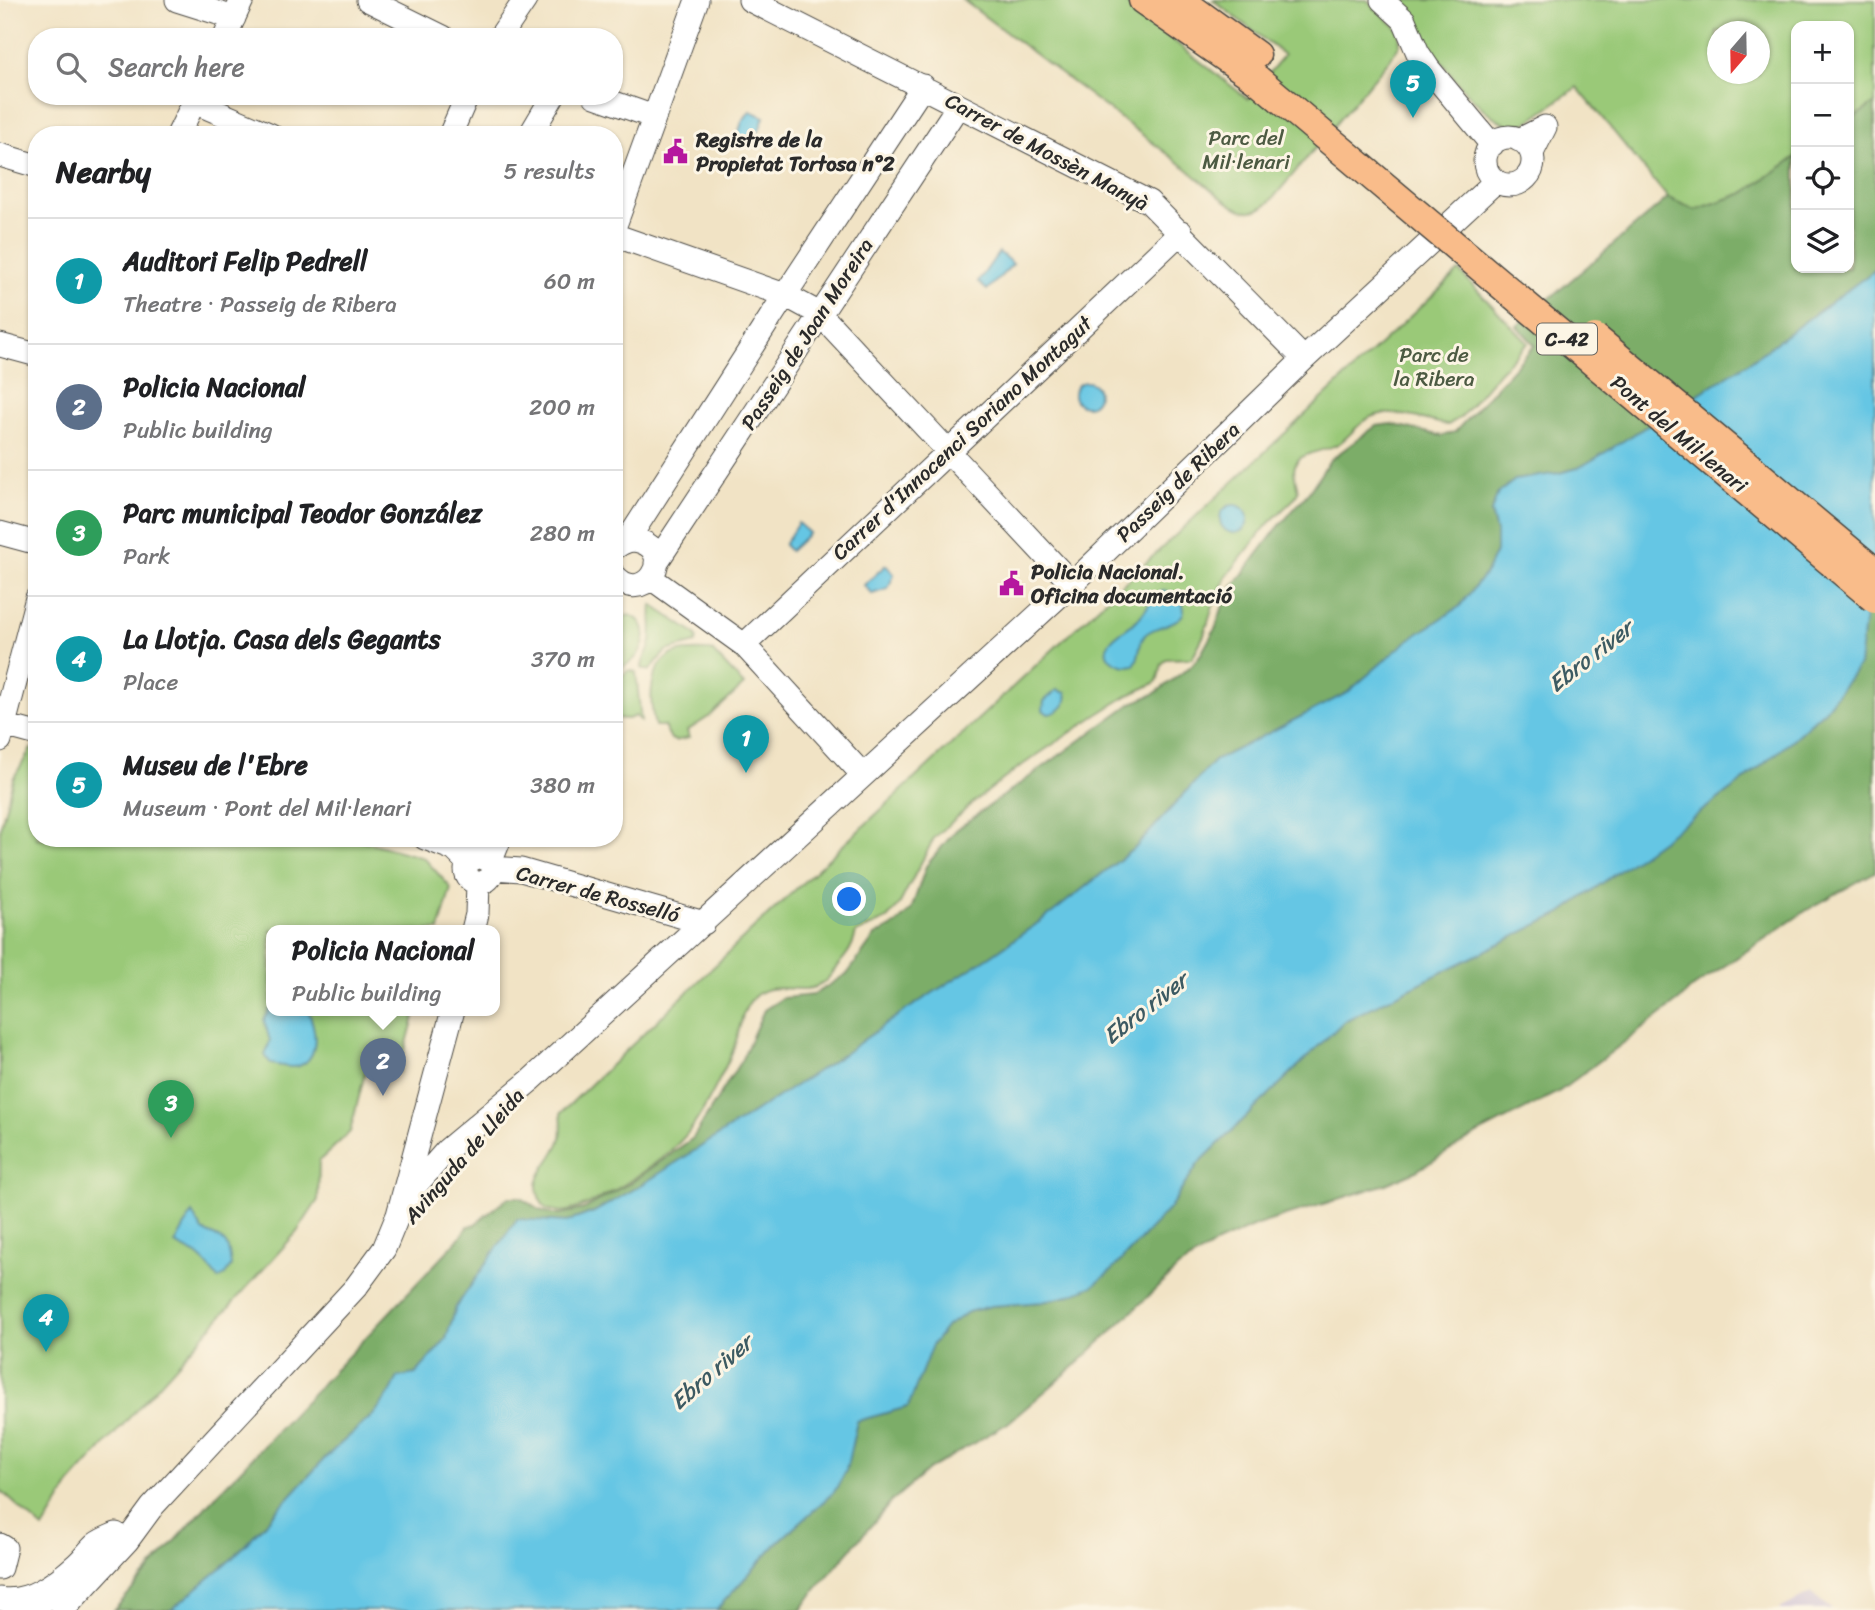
<!DOCTYPE html>
<meta charset="utf-8">
<style>
body{margin:0;font-family:Sriracha,sans-serif;background:#f2f2f2;color:#202124}
.controls{position:absolute;right:21px;top:21px;display:grid;overflow:hidden;border-radius:14px;box-shadow:0 2px 5px #0004}
.controls button{width:63px;height:63px;display:grid;place-items:center;padding:0;border:0;border-bottom:2px solid #e0e0e0;background:#fff;color:#202124;font:35px sans-serif}
.compass{position:absolute;left:1707px;top:21px;width:63px;height:63px;border-radius:50%;background:#fff;box-shadow:0 2px 5px #0004;rotate:200deg}
.you{position:absolute;left:850px;top:900px;width:24px;height:24px;margin:-18px;border:5px solid #fff;border-radius:50%;background:#1a73e8;box-shadow:0 0 0 10px #1a73e833}
.badge{display:grid;place-items:center;width:46px;height:46px;border-radius:50%;background:#2563eb;color:#fff;font-size:23px;font-weight:700}
.pin{position:absolute;translate:-50% -58px;filter:drop-shadow(0 2px 4px #0008)}
.pin::after{content:'';position:absolute;top:37px;width:24px;height:21px;background:inherit;clip-path:polygon(0 0,100% 0,50% 100%)}
.popup{position:absolute;left:266px;top:925px;width:234px;height:91px;box-sizing:border-box;display:grid;place-content:center;border-radius:14px;background:#fff;filter:drop-shadow(0 2px 5px #0005);font-size:23px;white-space:nowrap;color:#757577}
.popup b{font-size:26px;color:#202124}
.popup::after{content:'';position:absolute;left:50%;top:100%;margin-left:-14px;border:14px solid transparent;border-top-color:#fff}
.list{margin:0;padding:0;list-style:none}
h2{display:flex;justify-content:space-between;align-items:center;height:91px;margin:0;padding:0 28px;font-size:30px}
h2 small{font-size:23px;font-weight:400;color:#757577}
.list li{display:grid;grid-template-columns:46px 1fr auto;gap:21px;align-items:center;box-sizing:border-box;height:126px;padding:0 28px;border-top:2px solid #e0e0e0}
.list b{display:block;font-size:26px;white-space:nowrap}
.list p{margin:0;font-size:23px;white-space:nowrap;color:#757577}
.list em{font-size:23px;font-style:normal;color:#757577}
.icon{flex:none;width:38px;height:38px;fill:none;stroke:currentColor;stroke-width:2;stroke-linecap:round;stroke-linejoin:round}
.map{position:relative;flex:none;width:1875px;height:1610px;overflow:hidden}
.search{position:absolute;background:#fff;box-shadow:0 2px 5px #0004;left:28px;top:28px;width:595px;height:77px;display:flex;align-items:center;gap:18px;box-sizing:border-box;padding:0 24px;border-radius:28px;color:#757577;font-size:26px}
.panel{position:absolute;background:#fff;box-shadow:0 2px 5px #0004;left:28px;top:126px;width:595px;height:721px;border-radius:28px}
.map>svg:first-child{display:block}
.industrial{fill:#ccbfd4}
.green{fill:#9ac978;stroke:#627a52;stroke-width:2;fill-rule:evenodd}
.forest{fill:#7bad68;stroke:#536c4a;stroke-width:2}
.water{fill:#65c6e4;stroke:#487888;stroke-width:2}
.lines{fill:none;stroke-linecap:round;stroke-linejoin:round}
.minor-casing{stroke:#494742;stroke-width:25}
.major-casing{stroke:#494742;stroke-width:31}
.minor{stroke:#fff;stroke-width:23}
.major{stroke:#f9bc8a;stroke-width:28}
.major-bridge-casing{stroke:#494742;stroke-width:31;stroke-linecap:butt}
.major-bridge{stroke:#f9bc8a;stroke-width:28}
.labels{text-anchor:middle;stroke-width:6;stroke-linejoin:round;paint-order:stroke}
.shield{fill:#fcf5e5;stroke:#6a6863;stroke-width:2}
.shield-label{font-size:19px;font-weight:bold;fill:#2b2b2b}
.park-label{font-size:21px;fill:#4c5a42;stroke:#fcf5e5}
.poi-label{font-size:21px;font-weight:bold;fill:#2b2b2b;stroke:#fcf5e5;text-anchor:start}
.street-label{font-size:21px;fill:#2b2b2b;stroke:#fcf5e5}
.water-label{font-size:23px;font-style:italic;fill:#3c5a62;stroke:#fcf5e5}
</style>
<div class="map">
<svg width="1875" height="1610" viewBox="0 0 1875 1610">
<rect width="100%" height="100%" fill="#fcf5e5"/>
<filter id="ink" filterUnits="userSpaceOnUse"><feTurbulence type="fractalNoise" baseFrequency=".0143" numOctaves="2"/><feDisplacementMap in="SourceGraphic" scale="14" xChannelSelector="R" yChannelSelector="G"/><feConvolveMatrix kernelMatrix="1 2 1 2 8 2 1 2 1" color-interpolation-filters="sRGB"/></filter>
<filter id="wash" filterUnits="userSpaceOnUse"><feTurbulence type="fractalNoise" baseFrequency=".00686" numOctaves="4" result="noise"/><feDisplacementMap in="SourceGraphic" scale="28" xChannelSelector="R" yChannelSelector="G"/><feGaussianBlur stdDeviation="1.57" result="paint"/><feColorMatrix in="noise" values="0 0 0 0 0 0 0 0 0 0 0 0 0 0 0 0 0 1.4 0 .05"/><feComposite in="paint" operator="in"/></filter>
<g filter="url(#wash)">
<rect width="100%" height="100%" fill="#f1e3c5"/>
<path class="industrial" d="M 1811,1593 L 1832,1610 L 1778,1610 Z"/>
<path class="green" d="M 963,0 L 1122,0 L 1248,99 L 1284,55 L 1213,0 L 1367,0 L 1399,30 L 1400,44 L 1391,58 L 1274,197 C 1265,207 1256,214 1242,210 C 1224,204 1194,173 1177,161 C 1106,107 1034,54 963,0 Z
M 1400,0 L 1875,0 L 1875,103 L 1849,121 L 1849,26 L 1796,26 L 1796,157 L 1744,193 L 1695,210 L 1668,198 L 1577,87 L 1519,128 C 1474,121 1424,36 1400,0 ZM 1717,32 L 1759,32 L 1759,74 L 1717,74 Z
M 1459,271 L 1528,343 L 1499,372 L 1461,417 L 1448,425 C 1428,421 1403,412 1382,414 C 1361,416 1354,434 1338,444 C 1326,451 1305,452 1298,460 C 1290,469 1297,481 1298,492 L 1294,499 L 1268,524 L 1226,577 L 1213,606 L 1204,635 L 1192,658 L 1166,659 L 1162,664 L 1157,681 L 1151,685 L 1127,696 L 1095,716 L 1018,768 L 974,802 L 934,838 L 898,907 L 887,919 L 856,933 C 853,947 847,955 838,965 C 833,972 828,981 820,985 C 799,996 772,979 754,997 C 739,1011 740,1037 731,1055 C 720,1079 708,1104 693,1126 C 672,1157 603,1203 567,1211 C 560,1213 552,1210 546,1209 C 523,1179 550,1168 560,1141 C 563,1132 562,1122 561,1113 L 752,930 Z
M 652,605 L 695,634 L 697,638 L 696,643 L 666,651 L 649,671 L 642,668 C 642,660 647,654 650,646 C 654,632 650,619 652,605 Z
M 629,615 C 648,621 648,641 637,656 C 632,663 621,667 614,673 L 614,622 L 617,619 Z
M 712,651 L 744,685 L 710,716 L 687,731 L 689,738 L 675,741 L 671,739 L 664,726 L 655,726 C 650,705 647,673 668,657 C 678,649 699,651 712,651 Z
M 629,670 L 636,672 L 641,721 L 636,716 L 628,719 L 614,718 L 614,682 Z
M 31,749 L 37,751 L 37,838 L 353,838 L 424,858 L 451,888 L 439,930 L 271,930 L 271,1010 L 416,1010 L 399,1072 L 367,1065 L 350,1132 L 319,1161 L 318,1200 L 297,1232 L 72,1481 L 43,1529 L 0,1490 L 0,829 L 13,779 Z"/>
<path class="forest" d="M 1875,103 L 1875,270 L 1748,363 L 1596,458 L 1578,468 L 1559,473 L 1515,480 L 1498,493 L 1491,512 L 1496,532 L 1496,552 L 1487,571 L 1459,607 L 1407,641 L 1347,693 L 1214,761 L 1136,847 L 1052,913 L 992,955 L 900,1014 L 841,1056 L 640,1186 L 594,1212 L 567,1222 L 517,1220 L 456,1307 L 446,1339 L 416,1374 L 398,1378 L 390,1393 L 374,1414 L 328,1455 L 234,1557 L 171,1610 L 114,1610 L 211,1501 L 455,1243 L 468,1226 L 475,1224 L 509,1197 L 519,1197 L 540,1210 L 552,1214 L 561,1214 L 584,1209 L 632,1182 L 693,1138 L 742,1059 L 764,1010 L 783,998 L 813,995 L 848,973 L 875,936 L 895,925 L 911,910 L 926,866 L 956,830 L 1132,703 L 1154,694 L 1191,666 L 1201,654 L 1216,627 L 1226,596 L 1276,530 L 1309,492 L 1330,460 L 1376,426 L 1391,424 L 1442,436 L 1455,432 L 1535,345 L 1517,326 L 1668,198 L 1695,210 L 1744,193 L 1796,157 L 1796,268 L 1849,268 L 1849,121 Z
M 1875,586 L 1875,872 L 1807,910 L 1689,990 L 1680,1000 L 1560,1091 L 1479,1133 L 1416,1171 L 1386,1184 L 1257,1225 L 1217,1243 L 1178,1268 L 1077,1364 L 1008,1423 L 928,1470 L 893,1500 L 813,1593 L 801,1610 L 716,1610 L 778,1542 L 834,1492 L 852,1445 L 857,1421 L 908,1407 L 932,1345 L 947,1326 L 968,1312 L 991,1306 L 1042,1302 L 1068,1296 L 1113,1269 L 1169,1209 L 1198,1164 L 1344,1021 L 1561,913 L 1743,781 L 1784,747 L 1825,710 L 1859,665 L 1865,615 Z"/>
<path class="water" d="M 750,111 L 764,117 L 757,136 L 749,146 L 736,140 L 742,122 Z
M 999,252 L 1013,264 L 987,290 L 978,282 Z
M 1875,270 L 1875,586 L 1865,615 L 1859,665 L 1825,710 L 1784,747 L 1743,781 L 1561,913 L 1344,1021 L 1198,1164 L 1169,1209 L 1113,1269 L 1093,1286 L 1068,1296 L 1042,1302 L 991,1306 L 968,1312 L 947,1326 L 932,1345 L 908,1407 L 857,1421 L 846,1471 L 834,1492 L 778,1542 L 716,1610 L 171,1610 L 234,1557 L 328,1455 L 374,1414 L 390,1393 L 398,1377 L 416,1374 L 446,1339 L 456,1307 L 517,1219 L 567,1222 L 594,1212 L 640,1186 L 841,1056 L 900,1014 L 992,955 L 1052,913 L 1136,847 L 1214,761 L 1347,693 L 1407,641 L 1459,607 L 1487,571 L 1496,552 L 1496,532 L 1491,512 L 1498,493 L 1515,480 L 1559,473 L 1578,468 L 1596,458 L 1748,363 Z
M1074 394a12 12 0 1 1 24 0a12 12 0 1 1-24 0Z
M1220 519a14 14 0 1 1 28 0a14 14 0 1 1-28 0Z
M 798,523 L 809,533 L 790,551 L 784,545 Z
M 886,565 L 894,574 L 888,589 L 872,594 L 864,585 Z
M 1163,591 L 1175,593 C 1204,625 1154,623 1145,635 C 1137,644 1142,655 1134,665 C 1120,669 1098,657 1110,642 C 1117,633 1129,628 1137,620 C 1148,610 1149,598 1163,591 Z
M 1057,690 L 1066,693 C 1069,705 1058,713 1048,714 L 1043,710 L 1044,701 Z
M 271,1007 L 271,1010 L 308,1010 C 315,1027 322,1056 299,1066 C 291,1069 278,1065 271,1064 L 265,1055 L 270,1041 L 264,1020 Z
M 192,1213 L 203,1231 C 225,1242 228,1237 231,1266 L 225,1275 L 218,1279 L 206,1263 L 197,1255 L 175,1244 Z"/>
</g>
<g filter="url(#ink)">
<g class="lines">
<defs>
<path id="minor" d="M 177,0 L 234,18
M 368,0 L 443,37
M 750,0 L 1149,202 L 1304,359
M 1382,0 L 1404,20 L 1418,53 L 1428,68 L 1492,145
M 225,37 L 242,0
M 500,37 L 525,0
M 595,96 L 654,117
M 194,102 L 271,135
M 178,135 L 197,96
M 450,135 L 467,96
M 530,135 L 553,96
M1485 161a24 24 0 1 1 48 0a24 24 0 1 1-48 0Z
M 1519,140 L 1545,127 L 1532,153
M 0,155 L 37,166
M 614,228 L 697,0
M 614,235 L 785,295 L 820,314 L 1072,584
M 0,345 L 37,355
M 0,533 L 37,543
M 627,541 L 785,295 L 923,86
M 656,563 L 958,106
M 614,575 C 643,608 676,555 642,542 C 632,538 624,541 616,547
M 651,578 L 744,645 L 863,775
M 744,645 L 1181,232
M 0,724 L 37,734
M 0,740 L 37,598
M 425,838 L 454,849 L 468,863
M466 870a13 13 0 1 1 26 0a13 13 0 1 1-26 0Z
M 487,860 L 494,853 L 500,838
M 492,868 L 521,870 L 704,923
M 473,930 L 477,914 L 478,883
M 398,1215 L 416,1185 L 447,1150 L 531,1080 L 1072,584 L 1304,359 L 1496,181
M 0,1545 L 5,1548 L 0,1568
M 0,1599 C 29,1604 57,1582 77,1564 C 84,1558 89,1550 96,1544 C 101,1540 109,1537 116,1534
M 26,1610 L 48,1598 L 83,1571
M 63,1610 L 127,1541 L 152,1507 L 356,1287 L 384,1249 L 398,1215 L 453,1010"/>
<path id="major" d="M 1143,0 L 1258,80
M 1180,0 L 1256,55"/>
</defs>
<use href="#minor" class="minor-casing"/>
<use href="#major" class="major-casing"/>
<use href="#minor" class="minor"/>
<use href="#major" class="major"/>
<defs>
<path id="major-bridge" d="M 1258,80 L 1875,599
M 1595,338 L 1875,572"/>
</defs>
<use href="#major-bridge" class="major-bridge-casing"/>
<use href="#major-bridge" class="major-bridge"/>
</g>
</g>
<defs>
<symbol id="civic-bare" viewBox="-9 -9 18 18"><path d="M-.6-6.5H3V-4.5H.6V-3L4-1V1h2V6H-6V1h2V-1L-.6-3ZM-1.2 2.5V6h2.4V2.5Z" fill="#b5179e" stroke="#fcf5e5" stroke-width="2.5" paint-order="stroke"/></symbol>
</defs>
<g fill-rule="evenodd">
<use href="#civic-bare" x="658" y="134" width="35" height="35"/>
<use href="#civic-bare" x="994" y="566" width="35" height="35"/>
</g>
<g class="labels">
<rect class="shield" x="1537" y="323.5" width="60" height="31" rx="5"/>
<g class="shield-label">
<text x="1567" y="346">C-42</text>
</g>
<g class="park-label">
<text x="1246" y="145">Parc del<tspan x="1246" dy="24">Mil·lenari</tspan></text>
<text x="1434" y="362">Parc de<tspan x="1434" dy="24">la Ribera</tspan></text>
</g>
<g class="poi-label">
<text x="696" y="147">Registre de la<tspan x="696" dy="24">Propietat Tortosa n°2</tspan></text>
<text x="1031" y="579">Policia Nacional.<tspan x="1031" dy="24">Oficina documentació</tspan></text>
</g>
<g class="street-label">
<text transform="translate(1047 152) rotate(28)" y="7">Carrer de Mossèn Manyà</text>
<text transform="translate(807 334) rotate(-57)" y="7">Passeig de Joan Moreira</text>
<text transform="translate(1679 434) rotate(40)" y="7">Pont del Mil·lenari</text>
<text transform="translate(962 438) rotate(-43)" y="7">Carrer d'Innocenci Soriano Montagut</text>
<text transform="translate(1178 482) rotate(-44)" y="7">Passeig de Ribera</text>
<text transform="translate(598 894) rotate(15)" y="7">Carrer de Rosselló</text>
<text transform="translate(464 1156) rotate(-49)" y="7">Avinguda de Lleida</text>
</g>
<g class="water-label">
<text transform="translate(1590 656) rotate(-38)" y="8">Ebro river</text>
<text transform="translate(1145 1008) rotate(-38)" y="8">Ebro river</text>
<text transform="translate(711 1372) rotate(-41)" y="8">Ebro river</text>
</g>
</g>
</svg>
<div class="controls">
<button>+</button>
<button>−</button>
<button><svg class="icon" aria-label="locate" viewBox="0 0 24 24"><circle cx="12" cy="12" r="6"/><path d="M12 2v4M12 18v4M2 12h4M18 12h4"/></svg></button>
<button><svg class="icon" aria-label="layers" viewBox="0 0 24 24"><path d="M12 4l9 5-9 5-9-5zM3 14l9 5 9-5"/></svg></button>
</div>
<svg class="compass" viewBox="-18 -18 36 36"><path d="M0-13l5 13h-10z" fill="#e53935"/><path d="M0 13l5-13h-10z" fill="#757577"/></svg>
<div class="you"></div>
<div class="pin badge" style="left:746px;top:773px;background:#0f9aa8">1</div>
<div class="pin badge" style="left:383px;top:1096px;background:#5c6f8a">2</div>
<div class="popup"><b>Policia Nacional</b>Public building</div>
<div class="pin badge" style="left:171px;top:1138px;background:#2e9e5b">3</div>
<div class="pin badge" style="left:46px;top:1352px;background:#0f9aa8">4</div>
<div class="pin badge" style="left:1413px;top:118px;background:#0f9aa8">5</div>
<div class="search"><svg class="icon" aria-label="search" viewBox="0 0 24 24"><circle cx="10" cy="10" r="6"/><path d="M15 15l6 6"/></svg>Search here</div>
<section class="panel">
<h2>Nearby<small>5 results</small></h2>
<ul class="list">
<li><span class="badge" style="background:#0f9aa8">1</span><div><b>Auditori Felip Pedrell</b><p>Theatre · Passeig de Ribera</p></div><em>60 m</em></li>
<li><span class="badge" style="background:#5c6f8a">2</span><div><b>Policia Nacional</b><p>Public building</p></div><em>200 m</em></li>
<li><span class="badge" style="background:#2e9e5b">3</span><div><b>Parc municipal Teodor González</b><p>Park</p></div><em>280 m</em></li>
<li><span class="badge" style="background:#0f9aa8">4</span><div><b>La Llotja. Casa dels Gegants</b><p>Place</p></div><em>370 m</em></li>
<li><span class="badge" style="background:#0f9aa8">5</span><div><b>Museu de l'Ebre</b><p>Museum · Pont del Mil·lenari</p></div><em>380 m</em></li>
</ul>
</section>
</div>
